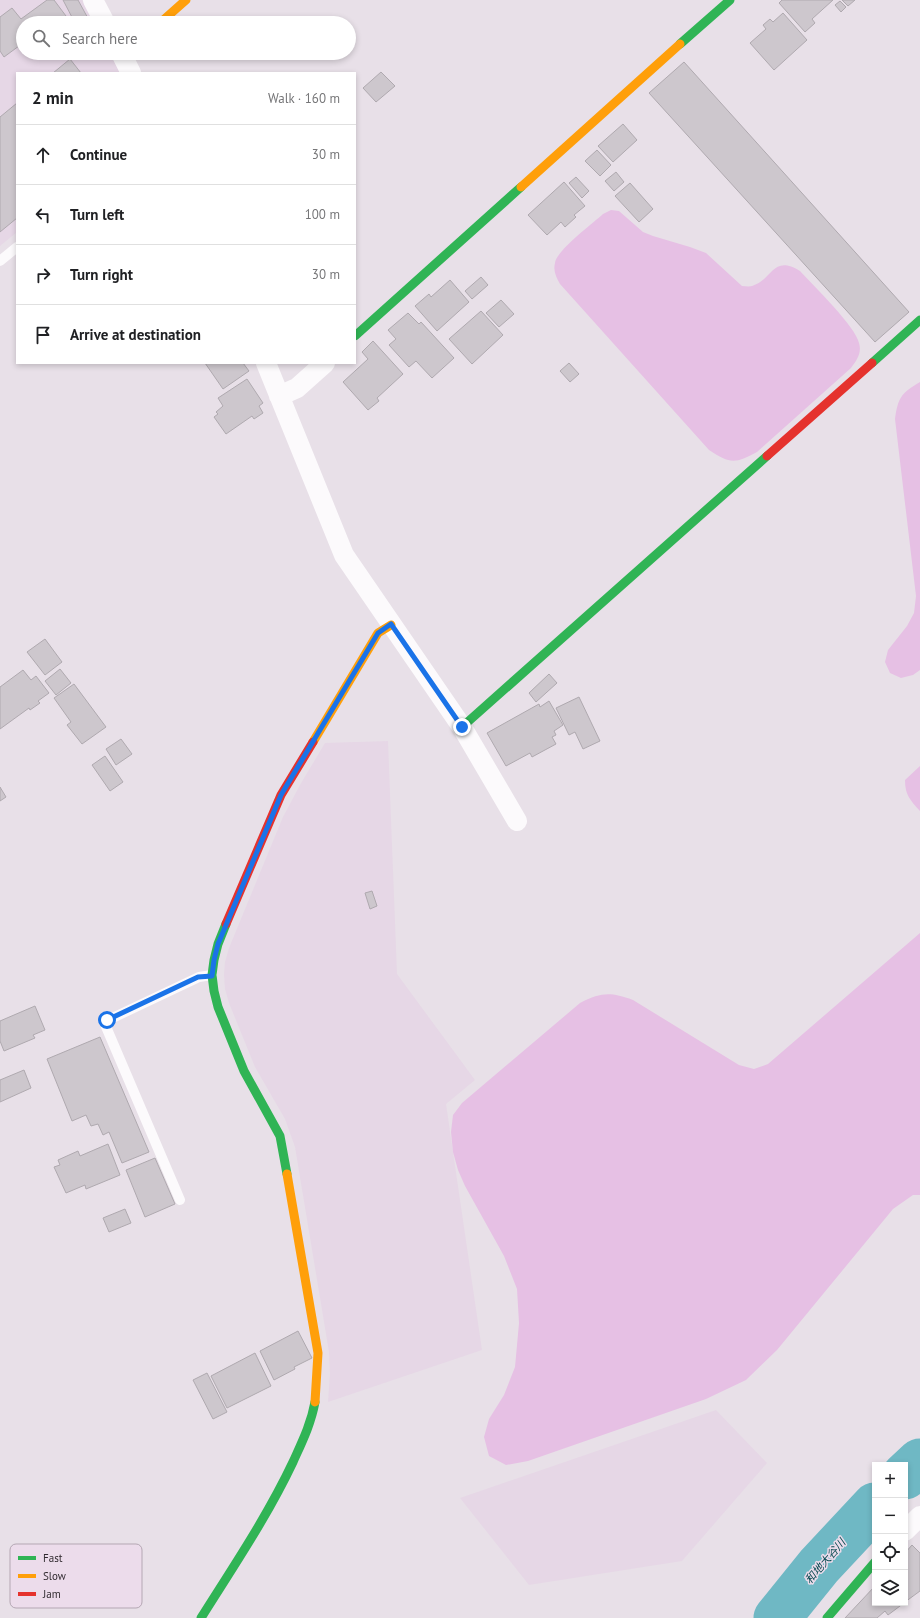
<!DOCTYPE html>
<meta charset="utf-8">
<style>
body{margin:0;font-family:"PT Sans","Noto Sans JP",sans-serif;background:#f6f6f6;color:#202124}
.controls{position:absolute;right:12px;bottom:12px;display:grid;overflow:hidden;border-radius:0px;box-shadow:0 2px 6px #0003}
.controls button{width:36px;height:36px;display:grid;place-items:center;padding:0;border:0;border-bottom:1px solid #e0e0e0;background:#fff;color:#202124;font:20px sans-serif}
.stop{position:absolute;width:12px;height:12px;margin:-9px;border:3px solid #1a73e8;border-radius:50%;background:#fff}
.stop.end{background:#1a73e8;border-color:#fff;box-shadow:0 1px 4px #0008}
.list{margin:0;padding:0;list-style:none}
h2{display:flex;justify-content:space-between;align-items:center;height:52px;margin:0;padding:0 16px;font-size:17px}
h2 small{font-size:13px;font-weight:400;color:#757577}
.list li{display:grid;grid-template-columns:26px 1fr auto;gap:12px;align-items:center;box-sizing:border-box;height:60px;padding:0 16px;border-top:1px solid #e0e0e0}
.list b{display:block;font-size:15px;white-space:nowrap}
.list em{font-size:13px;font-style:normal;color:#757577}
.icon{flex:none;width:22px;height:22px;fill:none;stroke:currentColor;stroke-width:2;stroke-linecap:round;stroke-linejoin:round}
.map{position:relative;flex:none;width:920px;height:1618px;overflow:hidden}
.search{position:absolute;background:#fff;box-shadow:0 2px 6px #0003;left:16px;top:16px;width:340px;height:44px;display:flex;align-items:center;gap:10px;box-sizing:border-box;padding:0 14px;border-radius:22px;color:#757577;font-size:15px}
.panel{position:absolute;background:#fff;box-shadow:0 2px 6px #0003;left:16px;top:72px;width:340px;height:292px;border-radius:0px}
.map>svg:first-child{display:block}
.built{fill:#e6d7e6}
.green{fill:#e6c0e4}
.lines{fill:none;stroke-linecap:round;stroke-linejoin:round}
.river{stroke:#6fb8c4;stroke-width:47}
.building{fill:#cdc7cd;stroke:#afa9af}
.lane{stroke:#fcfafc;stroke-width:10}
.street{stroke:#fcfafc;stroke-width:20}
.fast{stroke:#30b455;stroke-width:9}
.slow{stroke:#ff9f0a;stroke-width:9}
.jam{stroke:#e5322d;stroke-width:9}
.route{stroke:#1a73e8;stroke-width:5}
.labels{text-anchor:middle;stroke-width:3;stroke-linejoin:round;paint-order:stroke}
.water-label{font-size:11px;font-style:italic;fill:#0a4b52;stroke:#ecdceb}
.key{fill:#ecdceb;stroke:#b4a7b3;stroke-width:1}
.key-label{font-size:11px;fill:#312b30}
</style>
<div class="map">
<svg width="920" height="1618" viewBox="0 0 920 1618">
<rect width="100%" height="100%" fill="#e8e0e8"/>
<path class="built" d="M 0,0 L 82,0 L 94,23 L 23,23 L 23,53 L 110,53 L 120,73 L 17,73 L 17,232 L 0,246 Z
M 388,741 L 397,974 L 475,1080 L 446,1104 L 482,1350 L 328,1402 L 330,1374 L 329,1352 L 295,1147 L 285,1119 L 255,1067 L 229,1003 L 225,989 L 224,975 L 225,962 L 229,948 L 283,817 L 300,785 L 325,743 Z
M 716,1410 L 767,1463 L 682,1561 L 529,1585 L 460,1498 Z"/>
<path class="green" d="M 611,210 L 619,211 L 643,232 L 653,236 L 690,247 L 706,253 L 742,286 C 745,286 749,287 752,286 C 773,280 772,254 800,271 C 813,285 856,327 859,343 C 862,353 857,360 851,368 L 757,452 C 735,464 730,464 709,450 L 560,284 C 556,277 553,271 555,263 C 556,251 592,224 603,214 Z
M 920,382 L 920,670 L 913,675 L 901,678 L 890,673 L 885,662 L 888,650 L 907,626 L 914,613 L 916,596 L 895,419 C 898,398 901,393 920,382 Z
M 920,766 L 920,811 C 910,800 905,795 905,780 Z
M 920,933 L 920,1195 L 913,1195 L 893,1209 L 777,1350 L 746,1380 L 706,1399 L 528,1461 L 506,1465 L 489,1456 L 484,1437 L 489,1419 L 504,1395 L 515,1367 L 519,1323 L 517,1289 L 504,1256 L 465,1186 L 458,1170 L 453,1152 L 451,1132 L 453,1115 L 462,1103 L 580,1003 C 602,992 610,992 633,1000 L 739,1065 L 754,1069 L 768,1064 Z"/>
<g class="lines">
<path class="river" d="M 905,1476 L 920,1462
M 777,1618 L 819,1566 L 875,1506"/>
</g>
<path class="building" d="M 47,0 L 54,0 L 69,20 L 65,23 L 23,23 L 23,43 L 4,57 L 0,51 L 0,17 L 12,8 L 21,19 Z
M 63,0 L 78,0 L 90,22 L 75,23 Z
M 782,0 L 833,0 L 812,19 L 815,23 L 805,32 L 779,3 Z
M 842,0 L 855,0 L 848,6 Z
M 840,1 L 846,7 L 841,12 L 835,5 Z
M 783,13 L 807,40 L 774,70 L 750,43 L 766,29 L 763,25 L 770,19 L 773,22 Z
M 70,59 L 81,73 L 53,73 Z
M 684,62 L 909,312 L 875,342 L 649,93 Z
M 381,72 L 395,86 L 376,102 L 363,88 Z
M 17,103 L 17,218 L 0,232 L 0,117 Z
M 623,124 L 637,140 L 613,162 L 598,146 Z
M 597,150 L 611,165 L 600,176 L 585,161 Z
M 616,172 L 624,182 L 614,191 L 605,181 Z
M 576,177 L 589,191 L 582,198 L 569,183 Z
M 564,182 L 585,206 L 574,215 L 576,217 L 565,227 L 561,222 L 547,235 L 528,215 Z
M 630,183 L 653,209 L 639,222 L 615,196 Z
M 481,277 L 488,285 L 472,299 L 465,291 Z
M 450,280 L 469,302 L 437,331 L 415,306 L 429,294 L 431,297 Z
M 501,300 L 514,314 L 499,327 L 486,313 Z
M 481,311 L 503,335 L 472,364 L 449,339 Z
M 408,313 L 419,324 L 421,322 L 454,358 L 432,378 L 416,361 L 409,367 L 389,345 L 396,339 L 388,330 Z
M 373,341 L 403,374 L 377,398 L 379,401 L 368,410 L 343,382 L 368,359 L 362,352 Z
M 205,363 L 243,363 L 249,371 L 223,389 Z
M 569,363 L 579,374 L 570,382 L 560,371 Z
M 247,379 L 263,403 L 259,406 L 263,413 L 254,419 L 252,416 L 226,434 L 214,417 L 218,414 L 216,412 L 223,406 L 218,398 Z
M 45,639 L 62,662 L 45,675 L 27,652 Z
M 60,669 L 71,683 L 56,695 L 45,681 Z
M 23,670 L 31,680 L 36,676 L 49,693 L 38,701 L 40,703 L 30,710 L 29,708 L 0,729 L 0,687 Z
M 549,674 L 557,683 L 536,702 L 529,693 Z
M 74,684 L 106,727 L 82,744 L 67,725 L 71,722 L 54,698 Z
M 579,697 L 600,741 L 583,749 L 575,732 L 569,735 L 556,708 Z
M 549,701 L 563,725 L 554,731 L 556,735 L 552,737 L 556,744 L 532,757 L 530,753 L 506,766 L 487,733 L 539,704 L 540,707 Z
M 121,739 L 132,754 L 116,765 L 106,749 Z
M 105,756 L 123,782 L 110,791 L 92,765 Z
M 0,787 L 6,797 L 0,801 Z
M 372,891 L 377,906 L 370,909 L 365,893 Z
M 35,1006 L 45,1030 L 33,1035 L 35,1038 L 4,1051 L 0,1041 L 0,1021 Z
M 100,1037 L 149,1152 L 122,1163 L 109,1132 L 103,1135 L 98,1124 L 91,1126 L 86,1115 L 72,1121 L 47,1059 Z
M 24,1070 L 31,1088 L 0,1102 L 0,1080 Z
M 108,1144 L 120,1175 L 86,1189 L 85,1185 L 66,1193 L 54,1167 L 60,1165 L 58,1160 L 78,1151 L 80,1156 Z
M 155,1158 L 175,1204 L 145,1217 L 126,1170 Z
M 125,1209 L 131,1223 L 109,1232 L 103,1218 Z
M 298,1331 L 312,1358 L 294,1367 L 295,1369 L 274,1380 L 260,1351 Z
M 255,1353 L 271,1386 L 227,1408 L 211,1376 Z
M 207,1373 L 227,1412 L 213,1419 L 193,1380 Z
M 912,1545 L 920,1553 L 920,1591 L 905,1602 L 905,1553 Z
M 875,1586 L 875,1603 L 904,1603 L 888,1615 L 885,1611 L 877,1618 L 845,1618 Z"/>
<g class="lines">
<path class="lane" d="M 0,261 L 17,247
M 180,1200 L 104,1022 L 199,977 L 212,975"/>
<path class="street" d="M 93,0 L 105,23
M 121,53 L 131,73
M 266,363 L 344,555 L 462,727 L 517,821
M 279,396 L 297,388 L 325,363
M 905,1531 L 920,1516"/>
<path class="fast" d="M 680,44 L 730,0
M 355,336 L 521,187
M 872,363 L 920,320
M 462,727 L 767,456
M 226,924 L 218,944 L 214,960 L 212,975 L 214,991 L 218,1007 L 244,1071 L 280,1136 L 287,1174
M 201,1618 C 233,1567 267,1517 293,1462 C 302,1442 311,1424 315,1402
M 827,1618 L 875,1562"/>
<path class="slow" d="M 160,23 L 186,0
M 521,187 L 680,44
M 313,742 L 378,633 L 391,625
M 287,1174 L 318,1353 L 315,1402"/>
<path class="jam" d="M 767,456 L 872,363
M 226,924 L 281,795 L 313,742"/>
</g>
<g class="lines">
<path class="route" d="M 107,1020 L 198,977 L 212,976 L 214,960 L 218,944 L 281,795 L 378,633 L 391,624 L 462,727"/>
</g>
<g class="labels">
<g class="water-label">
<text transform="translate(825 1561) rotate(-49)" y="4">和地大谷川</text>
</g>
</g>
<rect x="10" y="1544" width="132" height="64" rx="6" class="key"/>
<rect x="18" y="1556" width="18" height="4" fill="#30b455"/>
<rect x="18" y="1574" width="18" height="4" fill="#ff9f0a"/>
<rect x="18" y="1592" width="18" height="4" fill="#e5322d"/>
<g class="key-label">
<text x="43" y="1562">Fast</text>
<text x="43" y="1580">Slow</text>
<text x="43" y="1598">Jam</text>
</g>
</svg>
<div class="controls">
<button>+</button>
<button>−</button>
<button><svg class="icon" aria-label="locate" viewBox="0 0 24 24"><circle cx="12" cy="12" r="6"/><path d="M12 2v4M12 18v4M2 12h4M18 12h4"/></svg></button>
<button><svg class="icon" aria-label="layers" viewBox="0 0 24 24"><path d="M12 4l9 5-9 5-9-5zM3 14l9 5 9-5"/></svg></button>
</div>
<div class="stop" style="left:107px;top:1020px"></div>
<div class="stop end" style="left:462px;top:727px"></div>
<div class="search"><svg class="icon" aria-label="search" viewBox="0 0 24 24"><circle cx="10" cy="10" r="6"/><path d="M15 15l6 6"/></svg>Search here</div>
<section class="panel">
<h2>2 min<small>Walk · 160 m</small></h2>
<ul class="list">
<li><svg class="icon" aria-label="ahead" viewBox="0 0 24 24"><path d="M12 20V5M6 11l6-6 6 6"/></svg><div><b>Continue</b></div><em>30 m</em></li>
<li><svg class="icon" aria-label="left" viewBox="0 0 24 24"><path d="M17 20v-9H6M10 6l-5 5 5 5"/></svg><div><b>Turn left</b></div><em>100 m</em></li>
<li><svg class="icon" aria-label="right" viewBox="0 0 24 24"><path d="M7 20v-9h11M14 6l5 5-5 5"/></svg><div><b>Turn right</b></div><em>30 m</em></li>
<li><svg class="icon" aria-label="arrive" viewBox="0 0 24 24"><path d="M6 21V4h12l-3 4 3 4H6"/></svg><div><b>Arrive at destination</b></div></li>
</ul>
</section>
</div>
